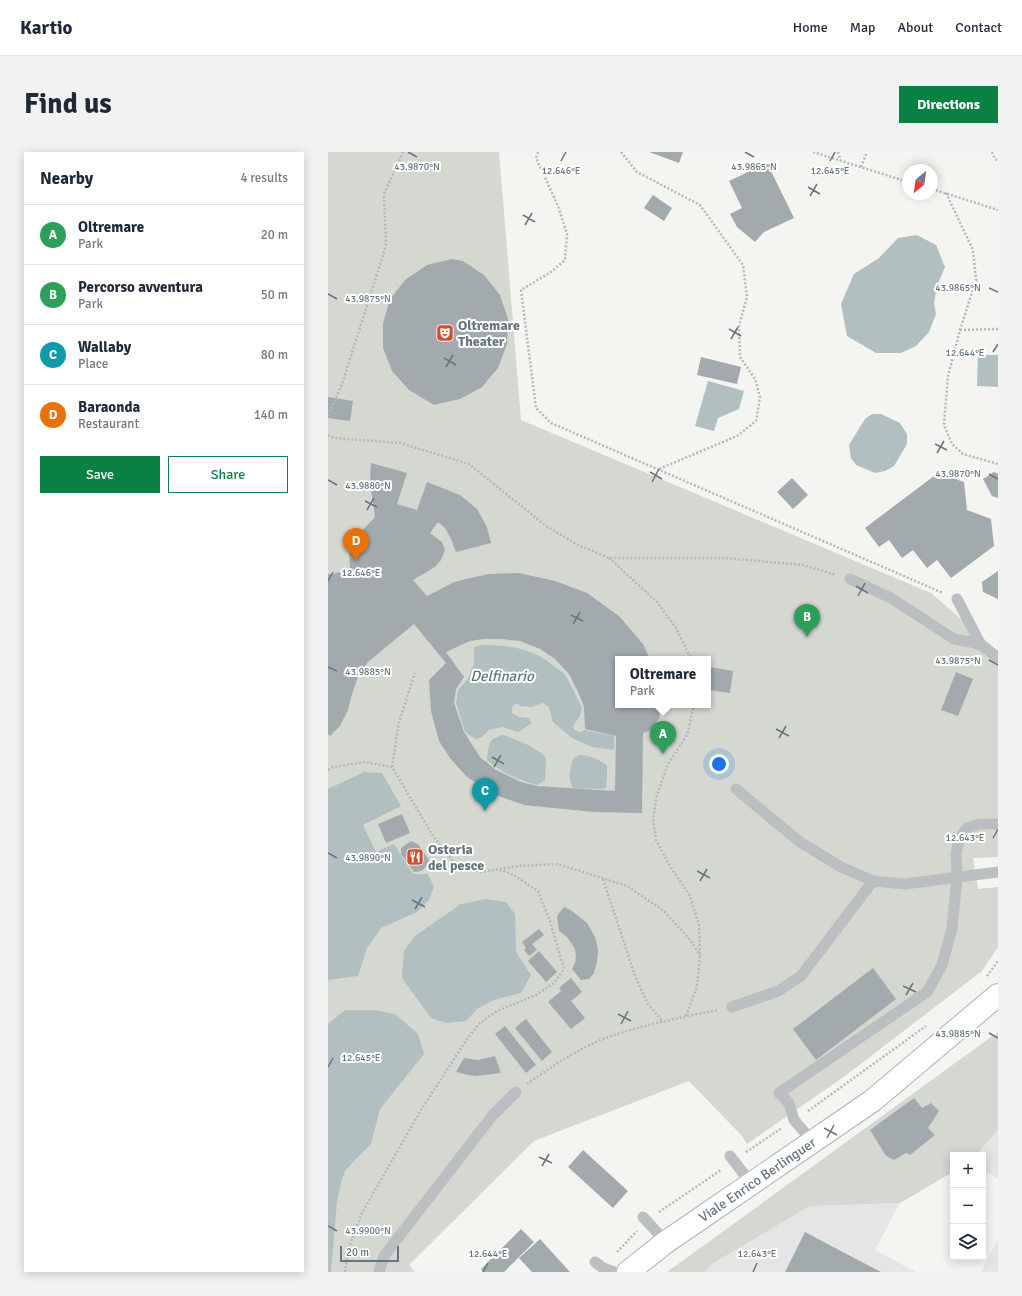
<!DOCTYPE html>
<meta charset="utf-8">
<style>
body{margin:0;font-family:Signika,sans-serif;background:#f2f2f3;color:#1f2937}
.controls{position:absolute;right:12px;bottom:12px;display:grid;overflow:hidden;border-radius:0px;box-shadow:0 2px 10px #0003}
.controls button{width:36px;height:36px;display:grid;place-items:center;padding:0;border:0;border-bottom:1px solid #e0e1e3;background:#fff;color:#1f2937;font:20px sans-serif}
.compass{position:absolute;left:574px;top:12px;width:36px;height:36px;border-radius:50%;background:#fff;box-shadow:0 2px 10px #0003;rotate:209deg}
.scale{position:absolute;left:12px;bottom:10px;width:59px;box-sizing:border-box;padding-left:4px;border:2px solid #66757f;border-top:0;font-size:11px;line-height:14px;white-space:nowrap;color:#66757f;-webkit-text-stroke:3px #fff;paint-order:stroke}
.you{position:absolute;left:391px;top:612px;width:14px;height:14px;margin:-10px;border:3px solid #fff;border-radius:50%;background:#1a73e8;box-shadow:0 0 0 6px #1a73e833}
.badge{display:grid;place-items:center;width:26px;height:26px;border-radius:50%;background:#0b8043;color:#fff;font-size:13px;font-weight:700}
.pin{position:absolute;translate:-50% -33px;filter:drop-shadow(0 1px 2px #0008)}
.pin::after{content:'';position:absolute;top:21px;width:14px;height:12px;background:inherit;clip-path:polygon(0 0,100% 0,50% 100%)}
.popup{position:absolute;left:287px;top:504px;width:96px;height:52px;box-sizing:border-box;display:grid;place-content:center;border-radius:0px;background:#fff;filter:drop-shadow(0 1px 3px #0005);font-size:13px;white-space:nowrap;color:#747a83}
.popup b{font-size:15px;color:#1f2937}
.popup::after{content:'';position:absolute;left:50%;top:100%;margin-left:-8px;border:8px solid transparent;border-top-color:#fff}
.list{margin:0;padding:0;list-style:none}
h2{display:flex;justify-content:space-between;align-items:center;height:52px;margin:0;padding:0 16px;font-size:17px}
h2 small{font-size:13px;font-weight:400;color:#747a83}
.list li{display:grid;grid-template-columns:26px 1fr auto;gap:12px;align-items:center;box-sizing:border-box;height:60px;padding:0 16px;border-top:1px solid #e0e1e3}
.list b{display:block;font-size:15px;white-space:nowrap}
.list p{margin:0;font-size:13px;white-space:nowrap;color:#747a83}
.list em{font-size:13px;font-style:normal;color:#747a83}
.actions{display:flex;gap:8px;padding:12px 16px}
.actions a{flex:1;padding:9px 0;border:1px solid #0b8043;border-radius:0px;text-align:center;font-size:14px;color:#0b8043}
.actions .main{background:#0b8043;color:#fff}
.icon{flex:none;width:22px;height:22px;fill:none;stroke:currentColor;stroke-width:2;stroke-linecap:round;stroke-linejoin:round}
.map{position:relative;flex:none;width:670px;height:1120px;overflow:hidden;border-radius:0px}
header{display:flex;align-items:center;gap:24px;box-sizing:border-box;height:56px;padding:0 20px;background:#fff;border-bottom:1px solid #e0e1e3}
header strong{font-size:19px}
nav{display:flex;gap:22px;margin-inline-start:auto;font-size:14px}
.intro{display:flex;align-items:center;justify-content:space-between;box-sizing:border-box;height:96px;padding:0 24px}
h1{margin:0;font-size:28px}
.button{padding:10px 18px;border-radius:0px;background:#0b8043;color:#fff;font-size:14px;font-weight:700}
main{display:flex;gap:24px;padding:0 24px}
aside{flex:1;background:#fff;border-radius:0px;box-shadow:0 2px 10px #0003}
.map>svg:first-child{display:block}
.built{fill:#e4e5e4}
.green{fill:#d4d8d0;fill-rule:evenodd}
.water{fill:#b1bfc1}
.building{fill:#a2aaae;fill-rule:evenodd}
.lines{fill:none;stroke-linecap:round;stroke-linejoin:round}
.secondary-casing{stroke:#aeb3b7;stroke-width:24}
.path{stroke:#b5b8ba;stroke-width:2.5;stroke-dasharray:2 2;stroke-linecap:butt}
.lane{stroke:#bbbfc2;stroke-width:11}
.secondary{stroke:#fff;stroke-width:22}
.ticks{fill:none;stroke:#66757f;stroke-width:1.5}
.labels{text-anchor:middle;stroke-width:4;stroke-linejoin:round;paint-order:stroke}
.poi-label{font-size:14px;font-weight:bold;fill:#66757f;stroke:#fff;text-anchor:start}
.street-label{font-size:14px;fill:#66757f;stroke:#fff}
.water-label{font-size:15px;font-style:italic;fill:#61777c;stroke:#fff}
.ticks-label{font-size:10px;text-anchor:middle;fill:#66757f;stroke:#fff;stroke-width:4;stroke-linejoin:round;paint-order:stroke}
</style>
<header>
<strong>Kartio</strong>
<nav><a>Home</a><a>Map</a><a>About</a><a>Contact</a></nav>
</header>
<div class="intro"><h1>Find us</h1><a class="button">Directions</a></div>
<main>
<aside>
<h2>Nearby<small>4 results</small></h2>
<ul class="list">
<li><span class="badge" style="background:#2e9e5b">A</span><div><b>Oltremare</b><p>Park</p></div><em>20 m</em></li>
<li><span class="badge" style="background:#2e9e5b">B</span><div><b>Percorso avventura</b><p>Park</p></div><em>50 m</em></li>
<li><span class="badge" style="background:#0f9aa8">C</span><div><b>Wallaby</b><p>Place</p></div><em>80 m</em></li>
<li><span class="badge" style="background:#e8710a">D</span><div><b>Baraonda</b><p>Restaurant</p></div><em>140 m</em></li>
</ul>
<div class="actions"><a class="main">Save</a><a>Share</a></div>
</aside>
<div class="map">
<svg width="670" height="1120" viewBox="0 0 670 1120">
<rect width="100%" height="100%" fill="#f4f4f0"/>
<path class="built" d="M 670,978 L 670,1026 L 655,1018 L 655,1003 L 648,1003 Z
M 572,1051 L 547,1098 L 588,1120 L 377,1120 L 384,1112 L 482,1054 Z
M 670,1087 L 670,1120 L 653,1120 Z"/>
<path class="green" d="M 0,0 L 171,0 L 193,268 L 603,441 L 670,499 L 670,705 L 645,706 L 650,737 L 670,735 L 670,795 L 654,819 L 517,924 L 419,992 L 414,984 L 361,929 L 206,989 L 81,1113 L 87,1120 L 0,1120 ZM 290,507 L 380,507 L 380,553 L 290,553 Z
M 670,880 L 670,978 L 648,1003 L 625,1003 L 625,1020 L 572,1051 L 482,1054 L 384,1112 L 377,1120 L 339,1120 Z"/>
<path class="water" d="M 589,83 L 608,93 L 617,115 L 609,134 L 606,151 L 608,162 L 601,180 L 588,194 L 573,201 L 548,201 L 519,184 L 513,152 L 526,122 L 551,106 L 570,86 Z
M 650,203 L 670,203 L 670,235 L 649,234 Z
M 380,229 L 416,239 L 411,257 L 390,266 L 386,279 L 367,274 Z
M 544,262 L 553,262 L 572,271 L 579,282 L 579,292 L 566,314 L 557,319 L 547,321 L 528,313 L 523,306 L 521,293 L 537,267 Z
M 155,493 C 182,493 207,497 227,515 C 231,518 236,521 239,526 C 244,535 249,546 254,556 L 252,564 L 245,574 L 246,578 L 253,580 L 256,578 L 286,584 L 286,598 L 264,595 L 244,586 L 225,570 L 221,555 L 215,551 L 204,555 L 192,554 L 190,552 C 184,552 183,556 184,561 L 191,565 L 201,566 L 204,571 L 190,580 L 174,575 L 161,578 L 155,584 L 149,587 L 146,586 L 137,580 L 128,551 L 130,538 L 140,527 L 146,511 L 146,495 Z
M 176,583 C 190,589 208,594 218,606 L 217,628 L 209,633 C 190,628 174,621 159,608 C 161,594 159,586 176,583 Z
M 253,603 C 262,604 272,607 279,614 L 279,624 L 278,636 L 274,637 L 245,636 C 239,626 242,615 246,605 Z
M 36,620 L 54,621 L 73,654 L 35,673 L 48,700 L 66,692 L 85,722 L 100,722 L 106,735 L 101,748 L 89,760 L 53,776 L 39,796 L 30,824 L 0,828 L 0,637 Z
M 157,747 L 178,750 L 187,762 L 188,800 L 203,823 L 193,841 L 166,848 L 149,857 L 138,869 L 118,871 L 103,866 L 74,826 L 76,799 L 87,784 L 133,752 Z
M 17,858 L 46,858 L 67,862 L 90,882 L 96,902 L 52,957 L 43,992 L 26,1009 L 17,1019 L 13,1030 L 9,1050 L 3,1120 L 0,1120 L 0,872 Z"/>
<path class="building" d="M 321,0 L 355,0 L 351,11 Z
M 439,11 L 466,66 L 436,80 L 427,90 L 409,75 L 402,62 L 414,56 L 401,29 Z
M 325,43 L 344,56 L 336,69 L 316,56 Z
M 124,107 L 135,109 L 156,123 L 172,143 L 180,167 L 179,192 L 170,216 L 154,235 L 132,247 L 106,253 L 81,238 L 64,219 L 55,196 L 55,171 L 62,147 L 78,127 L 99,113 Z
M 373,205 L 413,215 L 409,232 L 369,223 Z
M 0,245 L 25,249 L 22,269 L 0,266 Z
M 43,311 L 79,321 L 69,352 L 89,358 L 99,330 L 132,343 L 149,357 L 159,375 L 163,391 L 128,400 L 123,387 L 117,376 L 110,370 L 102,381 L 114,390 L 117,398 L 113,408 L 107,415 L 85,428 L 99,444 L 126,430 L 160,422 L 191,421 L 227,429 L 259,441 L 291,464 L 315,492 L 322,507 L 290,507 L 290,553 L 332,553 L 331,567 L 321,579 L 315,581 L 314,661 L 266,660 L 196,653 L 165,642 L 138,624 L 122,606 L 111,589 L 103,559 L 101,528 L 118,511 L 86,472 L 40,510 L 30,525 L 24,542 L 20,558 L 12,574 L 2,584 L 0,582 L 0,422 L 5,422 L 22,417 L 21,397 L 27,386 L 47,365 L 42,329 ZM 156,487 L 174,487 L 192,489 L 212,497 L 227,507 L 241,522 L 251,542 L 256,555 L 257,577 L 288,584 L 287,639 L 209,634 L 193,630 L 168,618 L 152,605 L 136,580 L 126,551 L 128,537 L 136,525 L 118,500 L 142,489 Z
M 666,320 L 670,322 L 670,346 L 664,344 L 655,327 Z
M 610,321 L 636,330 L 639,358 L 663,367 L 666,394 L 623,426 L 609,408 L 599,416 L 585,398 L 574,406 L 561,388 L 551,395 L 537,376 Z
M 464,326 L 480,343 L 465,357 L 449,340 Z
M 670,419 L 670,447 L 655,440 L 654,430 Z
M 382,515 L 405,519 L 402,541 L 380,538 L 380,528 Z
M 628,520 L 645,527 L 630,564 L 613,558 Z
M 74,662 L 82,681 L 58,691 L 50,672 Z
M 83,689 L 90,692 L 101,708 L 99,714 L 93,719 L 86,720 L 73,702 L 73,696 Z
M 236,755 L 244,759 L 259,771 L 267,785 L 270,798 L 269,810 L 266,821 L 261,827 L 253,828 L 244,817 L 247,811 L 248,805 L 247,797 L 239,785 L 231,779 L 229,764 Z
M 211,777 L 216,783 L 204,792 L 209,798 L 201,804 L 196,798 L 198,796 L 194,790 Z
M 211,799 L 229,820 L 218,830 L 200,809 Z
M 545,816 L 568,847 L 488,908 L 465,877 Z
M 243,826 L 254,840 L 243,849 L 257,866 L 243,877 L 220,850 L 233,839 L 231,836 Z
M 198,867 L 224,900 L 214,909 L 187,876 Z
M 177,874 L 208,913 L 198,921 L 167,882 Z
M 167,904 L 173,921 L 149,924 L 140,923 L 128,920 L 136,906 L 150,908 Z
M 586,946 L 594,956 L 603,951 L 611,959 L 600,976 L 607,983 L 582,1003 L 578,1001 L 566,1008 L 558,1004 L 542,978 Z
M 255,998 L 300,1039 L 285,1056 L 240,1015 Z
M 193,1077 L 206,1090 L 176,1120 L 155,1120 L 153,1117 Z
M 477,1080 L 528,1107 L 553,1120 L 457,1120 Z
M 212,1087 L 242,1120 L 204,1120 L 191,1106 Z"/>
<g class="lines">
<defs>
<g id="secondary">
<path id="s1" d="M 300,1120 L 338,1090 L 544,949 L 670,843"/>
</g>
</defs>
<use href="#secondary" class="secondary-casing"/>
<path class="path" d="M 210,0 L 208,6 L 230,54 L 239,82 L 237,108 L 223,120 L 193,138 L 208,256 L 223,271 L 615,441
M 293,0 L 309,20 L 372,53 L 415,113 L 419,145 L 411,174 L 412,205 L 427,227 L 432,245 L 428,269 L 409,284 L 331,317
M 485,0 L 580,30
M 510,0 L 513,9
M 664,0 L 667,7 L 670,9
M 533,15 L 539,0
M 604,37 L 670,58
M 618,41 L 645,98 L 648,128 L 632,178 L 620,224 L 616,273 L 624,292 L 635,302 L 670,312
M 632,178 L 670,177
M 0,264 L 14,232 L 58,94 L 56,42 L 75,0
M 0,283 L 6,286 L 72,291 L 141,312 L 218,374 L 248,392 L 281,406 L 398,406 L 475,413 L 508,423
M 281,406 L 329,450 L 348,476 L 363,507
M 64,615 L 71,570 L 87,521
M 0,618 L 5,615 L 37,610 L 64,615 L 105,684 L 128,713 L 153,720 L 191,714 L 230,712 L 299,734 L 336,759 L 363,789 L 372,804
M 275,727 L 307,824 L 320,852 L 335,870
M 659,824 L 670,809
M 358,864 L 369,834 L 372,804 L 371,772 L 361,742 L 343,716 L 328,688 L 325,667 L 329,643 L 340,612 L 359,583 L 366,553
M 199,932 C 223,915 248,898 275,887 C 311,874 353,865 390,858
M 480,959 L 598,874
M 418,1000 L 454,976
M 331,1060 L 393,1018
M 289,1100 L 309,1079
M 17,1120 L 20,1098 L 34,1061 L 93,958 L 139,887 L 152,871 L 169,859 L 208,843 L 226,831 L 236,817 L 222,769 L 210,739 L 186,723 L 169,717"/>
<path class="lane" d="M 522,427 L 563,446 L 626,487 L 643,490 L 653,493 L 670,506
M 629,447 L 653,493
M 408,637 L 472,690 L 513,715 L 545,729 L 577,732 L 670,720
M 404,855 L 450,839 L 473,824 L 545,729
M 485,990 L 466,968 L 461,951 L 451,941 L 599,840 L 614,813 L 624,776 L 629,726 L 628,702 L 631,687 L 639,676 L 651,672 L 670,672
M 402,1004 L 423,1031
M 315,1065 L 338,1090
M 267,1110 L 275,1116 L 286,1120
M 51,1120 L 56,1104 L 164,964 L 188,940"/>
<use href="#secondary" class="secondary"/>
</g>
<path class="ticks" d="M 80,0 L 89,5M 417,0 L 426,5M 233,9 L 238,0M 502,9 L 507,0M 480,35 L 492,42M 482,44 L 489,32M 195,63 L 207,70M 197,73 L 204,61M 661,136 L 670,140M 0,142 L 9,147M 401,177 L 413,184M 403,187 L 410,175M 665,200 L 670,192M 116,206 L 128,213M 118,215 L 125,203M 607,292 L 619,298M 609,301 L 616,289M 322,320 L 334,327M 661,322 L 670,327M 0,328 L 9,333M 324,330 L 331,317M 37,349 L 49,355M 39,358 L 46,346M 0,429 L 5,420M 528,434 L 540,441M 530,444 L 537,431M 243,463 L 255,469M 245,472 L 252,460M 661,508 L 670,513M 0,515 L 9,519M 448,577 L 461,584M 451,586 L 458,574M 164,605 L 176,612M 166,615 L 173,603M 665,686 L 670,677M 0,701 L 9,706M 369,719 L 382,726M 372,729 L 379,717M 84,748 L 97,755M 87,757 L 94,745M 575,834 L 588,840M 578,843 L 585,831M 290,862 L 303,869M 293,872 L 300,859M 661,881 L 670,886M 0,915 L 5,906M 496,976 L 509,983M 499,986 L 506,973M 211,1005 L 224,1011M 214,1014 L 221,1002M 0,1074 L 9,1079M 155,1120 L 160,1111M 425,1120 L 429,1111"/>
<defs>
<symbol id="theatre-square" viewBox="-11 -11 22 22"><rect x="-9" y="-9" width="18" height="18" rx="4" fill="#d24e32" stroke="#fff"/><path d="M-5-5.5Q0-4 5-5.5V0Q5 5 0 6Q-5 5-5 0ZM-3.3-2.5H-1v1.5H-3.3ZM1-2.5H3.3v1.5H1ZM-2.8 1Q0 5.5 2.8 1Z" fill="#fff"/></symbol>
<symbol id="restaurant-square" viewBox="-11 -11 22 22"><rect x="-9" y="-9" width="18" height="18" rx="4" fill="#d24e32" stroke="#fff"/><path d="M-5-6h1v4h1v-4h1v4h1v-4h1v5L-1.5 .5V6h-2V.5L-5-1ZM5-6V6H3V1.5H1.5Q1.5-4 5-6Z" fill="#fff"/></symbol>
</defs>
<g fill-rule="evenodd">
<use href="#theatre-square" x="107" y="171" width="20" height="20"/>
<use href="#restaurant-square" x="77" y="695" width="20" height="20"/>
</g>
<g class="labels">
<g class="poi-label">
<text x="130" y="178">Oltremare<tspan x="130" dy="16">Theater</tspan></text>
<text x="100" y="702">Osteria<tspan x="100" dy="16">del pesce</tspan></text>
</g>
<g class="street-label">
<text dy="5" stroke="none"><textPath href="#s1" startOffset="159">Viale Enrico Berlinguer</textPath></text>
</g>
<g class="water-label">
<text x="174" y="529">Delfinario</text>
</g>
</g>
<g class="ticks-label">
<text x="89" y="18">43.9870°N</text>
<text x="426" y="18">43.9865°N</text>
<text x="233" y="22">12.646°E</text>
<text x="502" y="22">12.645°E</text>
<text x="630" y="139">43.9865°N</text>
<text x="40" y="150">43.9875°N</text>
<text x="637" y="204">12.644°E</text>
<text x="630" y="325">43.9870°N</text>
<text x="40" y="337">43.9880°N</text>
<text x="33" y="424">12.646°E</text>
<text x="630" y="512">43.9875°N</text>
<text x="40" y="523">43.9885°N</text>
<text x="637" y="689">12.643°E</text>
<text x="40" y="709">43.9890°N</text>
<text x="630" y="885">43.9885°N</text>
<text x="33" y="909">12.645°E</text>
<text x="40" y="1082">43.9900°N</text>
<text x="160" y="1105">12.644°E</text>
<text x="429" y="1105">12.643°E</text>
</g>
</svg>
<div class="controls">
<button>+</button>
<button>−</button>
<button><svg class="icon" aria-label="layers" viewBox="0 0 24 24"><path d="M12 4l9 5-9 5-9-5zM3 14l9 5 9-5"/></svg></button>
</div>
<svg class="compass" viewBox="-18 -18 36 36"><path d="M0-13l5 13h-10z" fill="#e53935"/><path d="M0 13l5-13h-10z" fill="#747a83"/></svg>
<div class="scale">20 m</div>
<div class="you"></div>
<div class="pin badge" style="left:335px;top:602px;background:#2e9e5b">A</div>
<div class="popup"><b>Oltremare</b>Park</div>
<div class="pin badge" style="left:479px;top:485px;background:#2e9e5b">B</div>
<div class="pin badge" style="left:157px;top:659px;background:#0f9aa8">C</div>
<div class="pin badge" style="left:28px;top:409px;background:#e8710a">D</div>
</div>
</main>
